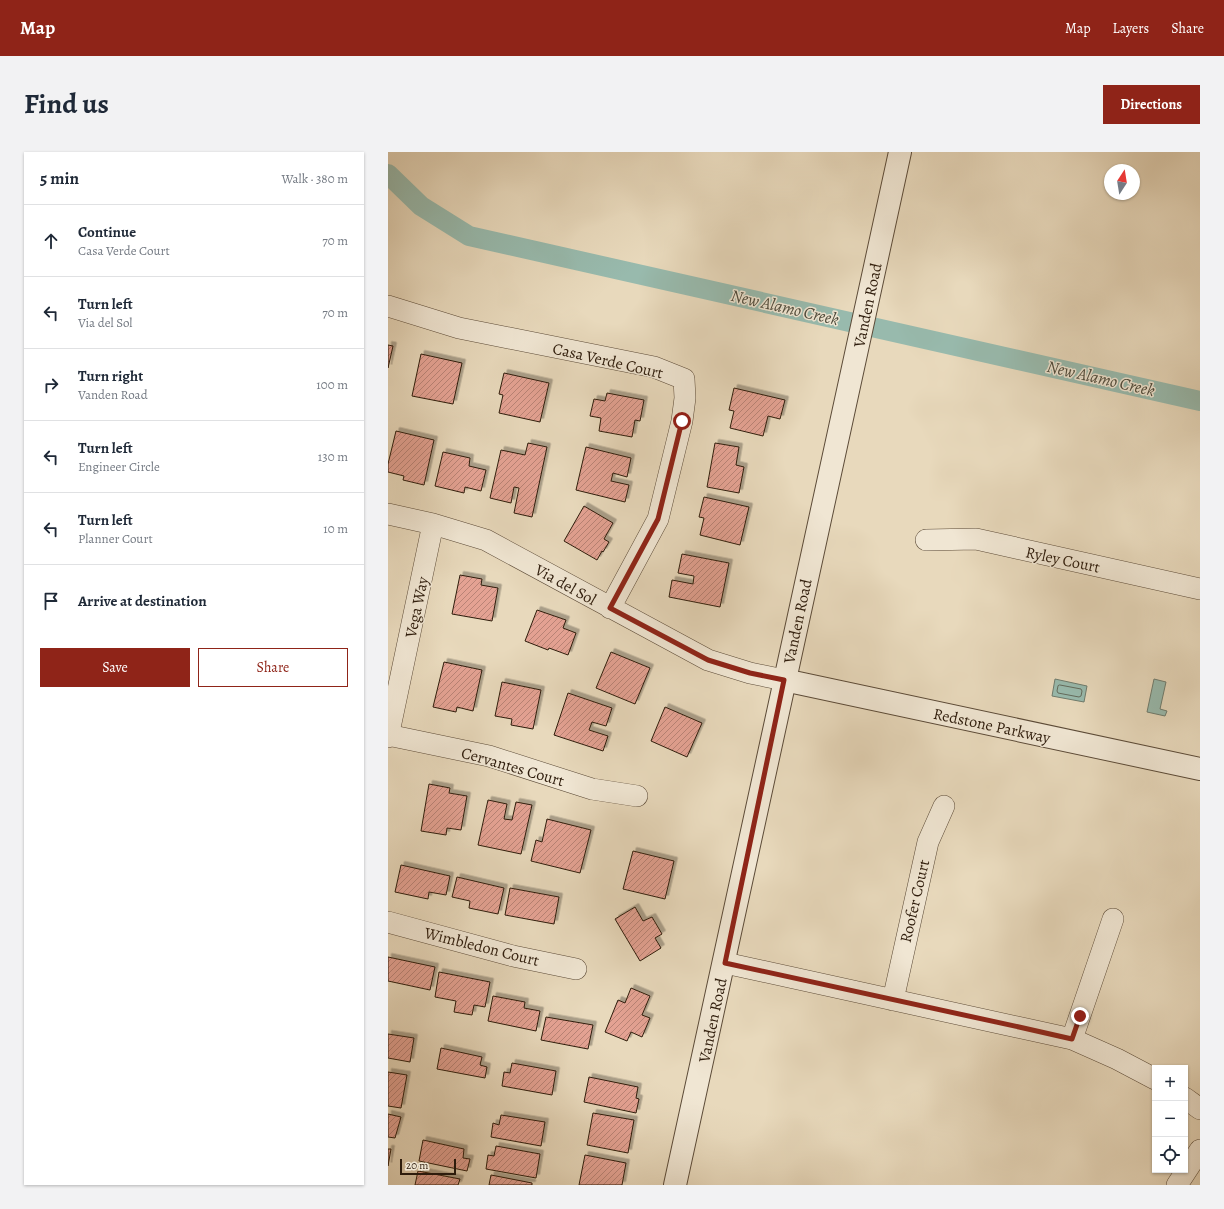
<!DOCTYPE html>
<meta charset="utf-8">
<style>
body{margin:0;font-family:Alegreya,serif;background:#f2f2f3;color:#1f2937}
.controls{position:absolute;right:12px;bottom:12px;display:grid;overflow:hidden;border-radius:0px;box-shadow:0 1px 3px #0004}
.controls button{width:36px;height:36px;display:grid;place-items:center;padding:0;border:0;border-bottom:1px solid #e0e1e3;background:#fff;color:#1f2937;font:20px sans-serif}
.compass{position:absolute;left:716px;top:12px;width:36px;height:36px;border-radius:50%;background:#fff;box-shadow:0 1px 3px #0004;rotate:12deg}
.scale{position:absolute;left:12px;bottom:10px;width:56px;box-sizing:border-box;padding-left:4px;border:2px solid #2e1c0c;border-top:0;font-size:11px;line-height:14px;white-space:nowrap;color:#2e1c0c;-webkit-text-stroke:3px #f0e6d3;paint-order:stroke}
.stop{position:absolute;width:12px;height:12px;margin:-9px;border:3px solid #8f2418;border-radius:50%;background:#fff}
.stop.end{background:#8f2418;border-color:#fff;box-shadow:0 1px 4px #0008}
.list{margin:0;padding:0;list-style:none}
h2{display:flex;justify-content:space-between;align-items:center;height:52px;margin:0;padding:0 16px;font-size:17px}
h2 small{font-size:13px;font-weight:400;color:#747a83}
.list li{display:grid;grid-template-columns:26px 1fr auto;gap:12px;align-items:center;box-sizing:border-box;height:72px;padding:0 16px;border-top:1px solid #e0e1e3}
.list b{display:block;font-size:15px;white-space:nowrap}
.list p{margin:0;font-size:13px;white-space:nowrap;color:#747a83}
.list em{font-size:13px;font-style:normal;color:#747a83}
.actions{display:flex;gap:8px;padding:12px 16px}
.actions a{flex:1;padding:9px 0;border:1px solid #8f2418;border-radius:0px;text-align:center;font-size:14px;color:#8f2418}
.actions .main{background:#8f2418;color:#fff}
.icon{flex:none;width:22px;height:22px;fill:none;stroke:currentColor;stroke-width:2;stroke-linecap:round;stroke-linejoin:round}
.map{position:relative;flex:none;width:812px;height:1033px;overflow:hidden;border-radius:0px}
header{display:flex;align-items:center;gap:24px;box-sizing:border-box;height:56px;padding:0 20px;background:#8f2418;color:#fff}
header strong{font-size:19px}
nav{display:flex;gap:22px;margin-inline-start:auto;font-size:14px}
.intro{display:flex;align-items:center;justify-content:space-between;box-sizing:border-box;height:96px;padding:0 24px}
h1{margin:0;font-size:28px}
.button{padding:10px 18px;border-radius:0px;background:#8f2418;color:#fff;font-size:14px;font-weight:700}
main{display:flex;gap:24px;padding:0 24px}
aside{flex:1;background:#fff;border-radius:0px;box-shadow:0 1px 3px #0004}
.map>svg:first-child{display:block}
.water{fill:#98baad;stroke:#6e7b6d}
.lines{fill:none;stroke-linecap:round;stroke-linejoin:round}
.shore{stroke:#636b5c;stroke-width:1}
.canal{stroke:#98baad;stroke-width:20}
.building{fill:url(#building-hatch);stroke:#2e1c0c;filter:url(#shadow)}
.minor-casing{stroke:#5c4b38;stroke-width:22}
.tertiary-casing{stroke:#5c4b38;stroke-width:24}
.minor{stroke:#f0e6d3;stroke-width:21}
.tertiary{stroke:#f0e6d3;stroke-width:22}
.route{stroke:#8f2418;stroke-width:5}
.labels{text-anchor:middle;stroke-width:3;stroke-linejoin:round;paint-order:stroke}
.street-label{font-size:16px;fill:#2e1c0c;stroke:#f0e6d3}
.water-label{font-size:17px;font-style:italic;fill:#4e4b3c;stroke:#f0e6d3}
</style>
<header>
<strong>Map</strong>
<nav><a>Map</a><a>Layers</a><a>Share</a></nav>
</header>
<div class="intro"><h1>Find us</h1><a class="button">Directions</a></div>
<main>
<aside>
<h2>5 min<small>Walk · 380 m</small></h2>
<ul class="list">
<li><svg class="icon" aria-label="ahead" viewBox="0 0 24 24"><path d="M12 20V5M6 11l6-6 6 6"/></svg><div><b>Continue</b><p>Casa Verde Court</p></div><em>70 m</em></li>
<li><svg class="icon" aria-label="left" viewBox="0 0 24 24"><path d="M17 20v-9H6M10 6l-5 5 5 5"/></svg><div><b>Turn left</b><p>Via del Sol</p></div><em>70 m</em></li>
<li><svg class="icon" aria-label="right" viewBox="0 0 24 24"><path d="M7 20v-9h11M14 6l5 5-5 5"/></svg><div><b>Turn right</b><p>Vanden Road</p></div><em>100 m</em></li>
<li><svg class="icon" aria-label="left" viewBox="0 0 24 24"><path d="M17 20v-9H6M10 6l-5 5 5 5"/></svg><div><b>Turn left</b><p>Engineer Circle</p></div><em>130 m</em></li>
<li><svg class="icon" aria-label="left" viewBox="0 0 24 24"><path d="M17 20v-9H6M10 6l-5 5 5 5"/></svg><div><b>Turn left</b><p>Planner Court</p></div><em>10 m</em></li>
<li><svg class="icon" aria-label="arrive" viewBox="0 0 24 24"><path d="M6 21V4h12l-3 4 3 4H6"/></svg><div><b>Arrive at destination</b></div></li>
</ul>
<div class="actions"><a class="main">Save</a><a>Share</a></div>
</aside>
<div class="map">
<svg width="812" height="1033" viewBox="0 0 812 1033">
<defs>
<pattern id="building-hatch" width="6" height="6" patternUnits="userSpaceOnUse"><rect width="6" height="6" fill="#e4a293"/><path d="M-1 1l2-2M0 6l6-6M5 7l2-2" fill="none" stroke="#b98376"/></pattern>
<filter id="shadow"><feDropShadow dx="3.5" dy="-3.5" stdDeviation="0" flood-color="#0004"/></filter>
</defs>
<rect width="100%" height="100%" fill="#e8d9bc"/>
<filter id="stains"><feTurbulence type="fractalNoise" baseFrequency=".005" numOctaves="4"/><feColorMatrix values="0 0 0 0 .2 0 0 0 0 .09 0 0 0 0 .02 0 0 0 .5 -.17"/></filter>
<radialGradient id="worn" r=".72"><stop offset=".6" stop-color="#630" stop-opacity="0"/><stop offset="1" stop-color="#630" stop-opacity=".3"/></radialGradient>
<path class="water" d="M 667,527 L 699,534 L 696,550 L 664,544 Z
M 766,527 L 778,530 L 772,557 L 779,559 L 777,564 L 759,560 Z"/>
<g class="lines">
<path class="shore" d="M 672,533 L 693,537 L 694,539 L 693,544 L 691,545 L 670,541 L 669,539 L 670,534 Z"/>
<path class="canal" d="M 0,22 L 33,54 L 81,84 L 812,249"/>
</g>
<path class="building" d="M 0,193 L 5,194 L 0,216 Z
M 33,202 L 74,211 L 65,252 L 24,244 Z
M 116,221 L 161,231 L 152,270 L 111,261 L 115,243 L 111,242 Z
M 346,236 L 397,248 L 392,267 L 380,264 L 375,284 L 342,276 L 346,259 L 341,258 Z
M 219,241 L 256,248 L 252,269 L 247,268 L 244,285 L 211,279 L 213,266 L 202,264 L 206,247 L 217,249 Z
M 8,279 L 46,288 L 36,333 L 15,328 L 16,324 L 0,320 L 0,312 Z
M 140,291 L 159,295 L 144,365 L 126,361 L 131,336 L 126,335 L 123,351 L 102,346 L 113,298 L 137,303 Z
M 327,291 L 351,295 L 348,313 L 356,315 L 351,341 L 319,335 Z
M 198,295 L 243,306 L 239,325 L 225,321 L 223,329 L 241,333 L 237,350 L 188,338 Z
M 55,300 L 82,306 L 81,314 L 98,318 L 93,339 L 77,335 L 76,341 L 47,334 Z
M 316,345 L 361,355 L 352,393 L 312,383 L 316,366 L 311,365 Z
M 196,354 L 225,371 L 216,387 L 221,390 L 215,400 L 214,399 L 209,408 L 176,389 Z
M 294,402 L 341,411 L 332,455 L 281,445 L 284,428 L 305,432 L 306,424 L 290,421 Z
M 72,423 L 94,427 L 93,433 L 110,436 L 104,469 L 64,462 Z
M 149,458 L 178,468 L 175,476 L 188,481 L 180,503 L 161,496 L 160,498 L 137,489 Z
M 223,500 L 262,516 L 247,552 L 208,536 Z
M 56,510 L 94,518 L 85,559 L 69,555 L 68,560 L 45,555 Z
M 114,530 L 153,538 L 145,577 L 123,573 L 124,567 L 107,564 Z
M 180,541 L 224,556 L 218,574 L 204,570 L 201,578 L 220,584 L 215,599 L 166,583 Z
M 277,555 L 314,571 L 299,605 L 263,589 Z
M 41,632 L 62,636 L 61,641 L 79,644 L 73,678 L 59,676 L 58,683 L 33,679 Z
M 100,648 L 119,652 L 116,667 L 124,668 L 128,650 L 144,653 L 133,702 L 90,693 Z
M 159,667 L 203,678 L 192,721 L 143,709 L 148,688 L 154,690 Z
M 245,699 L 286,709 L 277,747 L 235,737 Z
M 13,713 L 62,724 L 58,743 L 41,740 L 40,747 L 7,740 Z
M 69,725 L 116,736 L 110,762 L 81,756 L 82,749 L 64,745 Z
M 122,736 L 171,745 L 166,772 L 117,763 Z
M 247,755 L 255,769 L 264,765 L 274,782 L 267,786 L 273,796 L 252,809 L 227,767 Z
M 0,805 L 47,815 L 42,838 L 0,829 Z
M 51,820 L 102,830 L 97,855 L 86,853 L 84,863 L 66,860 L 68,849 L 47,845 Z
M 243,836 L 262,844 L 254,863 L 262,866 L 254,885 L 243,880 L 239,889 L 217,880 L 230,848 L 237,851 Z
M 105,844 L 137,850 L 136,856 L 152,859 L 148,879 L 100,869 Z
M 158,865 L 205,873 L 200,897 L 153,888 Z
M 0,882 L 26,886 L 22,910 L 0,906 Z
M 53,896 L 94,905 L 92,913 L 99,915 L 97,926 L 49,917 Z
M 124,911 L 168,919 L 164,943 L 114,934 L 116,920 L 122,921 Z
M 0,920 L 19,923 L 13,956 L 0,954 Z
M 201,925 L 250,935 L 248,946 L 251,947 L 248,961 L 196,950 Z
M 205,961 L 246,968 L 240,1001 L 199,993 Z
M 0,962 L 13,965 L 7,986 L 0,985 Z
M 113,963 L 157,970 L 153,994 L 103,985 L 105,971 L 111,973 Z
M 35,988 L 76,997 L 75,1006 L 82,1007 L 79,1019 L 31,1009 Z
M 108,994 L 152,1002 L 148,1026 L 98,1017 L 100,1003 L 106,1004 Z
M 0,997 L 3,997 L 0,1014 Z
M 197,1003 L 238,1011 L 234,1033 L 191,1033 Z
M 30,1019 L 72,1027 L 70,1033 L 27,1033 Z
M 103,1023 L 144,1031 L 144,1033 L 101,1033 Z"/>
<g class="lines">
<defs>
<path id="minor" d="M 0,154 L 71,176 L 266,215 L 296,227 L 297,246 L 294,269 L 270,367 L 222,456
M 0,362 L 45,372 L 98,388 L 320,508 L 362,521 L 396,528
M 538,388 L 588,387 L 812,437
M 0,583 L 101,604 L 204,637 L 249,644
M 0,585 L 45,372
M 0,770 L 125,804 L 188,817
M 337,811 L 684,887 L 729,907 L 767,927
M 505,848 L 540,690 L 556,654
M 684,887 L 725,767
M 797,946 L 812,957
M 789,1033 L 812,998"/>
<path id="tertiary" d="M 396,528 L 812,617
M 287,1033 L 512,0"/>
</defs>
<use href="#minor" class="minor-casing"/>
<use href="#tertiary" class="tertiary-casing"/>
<use href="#minor" class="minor"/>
<use href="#tertiary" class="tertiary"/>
</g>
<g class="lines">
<path class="route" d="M 294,269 L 270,367 L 222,456 L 320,508 L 362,521 L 396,528 L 337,811 L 631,875 L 684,887 L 692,864"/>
</g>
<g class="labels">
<g class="street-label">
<text transform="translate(479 153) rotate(-78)" y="6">Vanden Road</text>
<text transform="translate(220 208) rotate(13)" y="6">Casa Verde Court</text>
<text transform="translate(675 407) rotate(12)" y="6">Ryley Court</text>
<text transform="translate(178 432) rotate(29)" y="6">Via del Sol</text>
<text transform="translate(28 455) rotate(-78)" y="6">Vega Way</text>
<text transform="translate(409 469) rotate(-78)" y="6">Vanden Road</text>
<text transform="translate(604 573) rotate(12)" y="6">Redstone Parkway</text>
<text transform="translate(125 614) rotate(16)" y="6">Cervantes Court</text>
<text transform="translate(526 749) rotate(-77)" y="6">Roofer Court</text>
<text transform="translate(94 794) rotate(14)" y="6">Wimbledon Court</text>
<text transform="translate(324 868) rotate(-78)" y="6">Vanden Road</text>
</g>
<g class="water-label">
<text transform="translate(397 155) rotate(13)" y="6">New Alamo Creek</text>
<text transform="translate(713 226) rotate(13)" y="6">New Alamo Creek</text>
</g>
</g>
<rect width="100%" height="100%" filter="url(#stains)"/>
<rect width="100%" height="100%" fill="url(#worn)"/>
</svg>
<div class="controls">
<button>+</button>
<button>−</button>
<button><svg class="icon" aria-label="locate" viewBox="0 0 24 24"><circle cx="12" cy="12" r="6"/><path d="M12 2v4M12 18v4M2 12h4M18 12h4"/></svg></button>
</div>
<svg class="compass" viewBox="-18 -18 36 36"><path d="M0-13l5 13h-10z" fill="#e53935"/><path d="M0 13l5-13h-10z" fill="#747a83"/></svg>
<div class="scale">20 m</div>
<div class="stop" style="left:294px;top:269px"></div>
<div class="stop end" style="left:692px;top:864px"></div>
</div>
</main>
